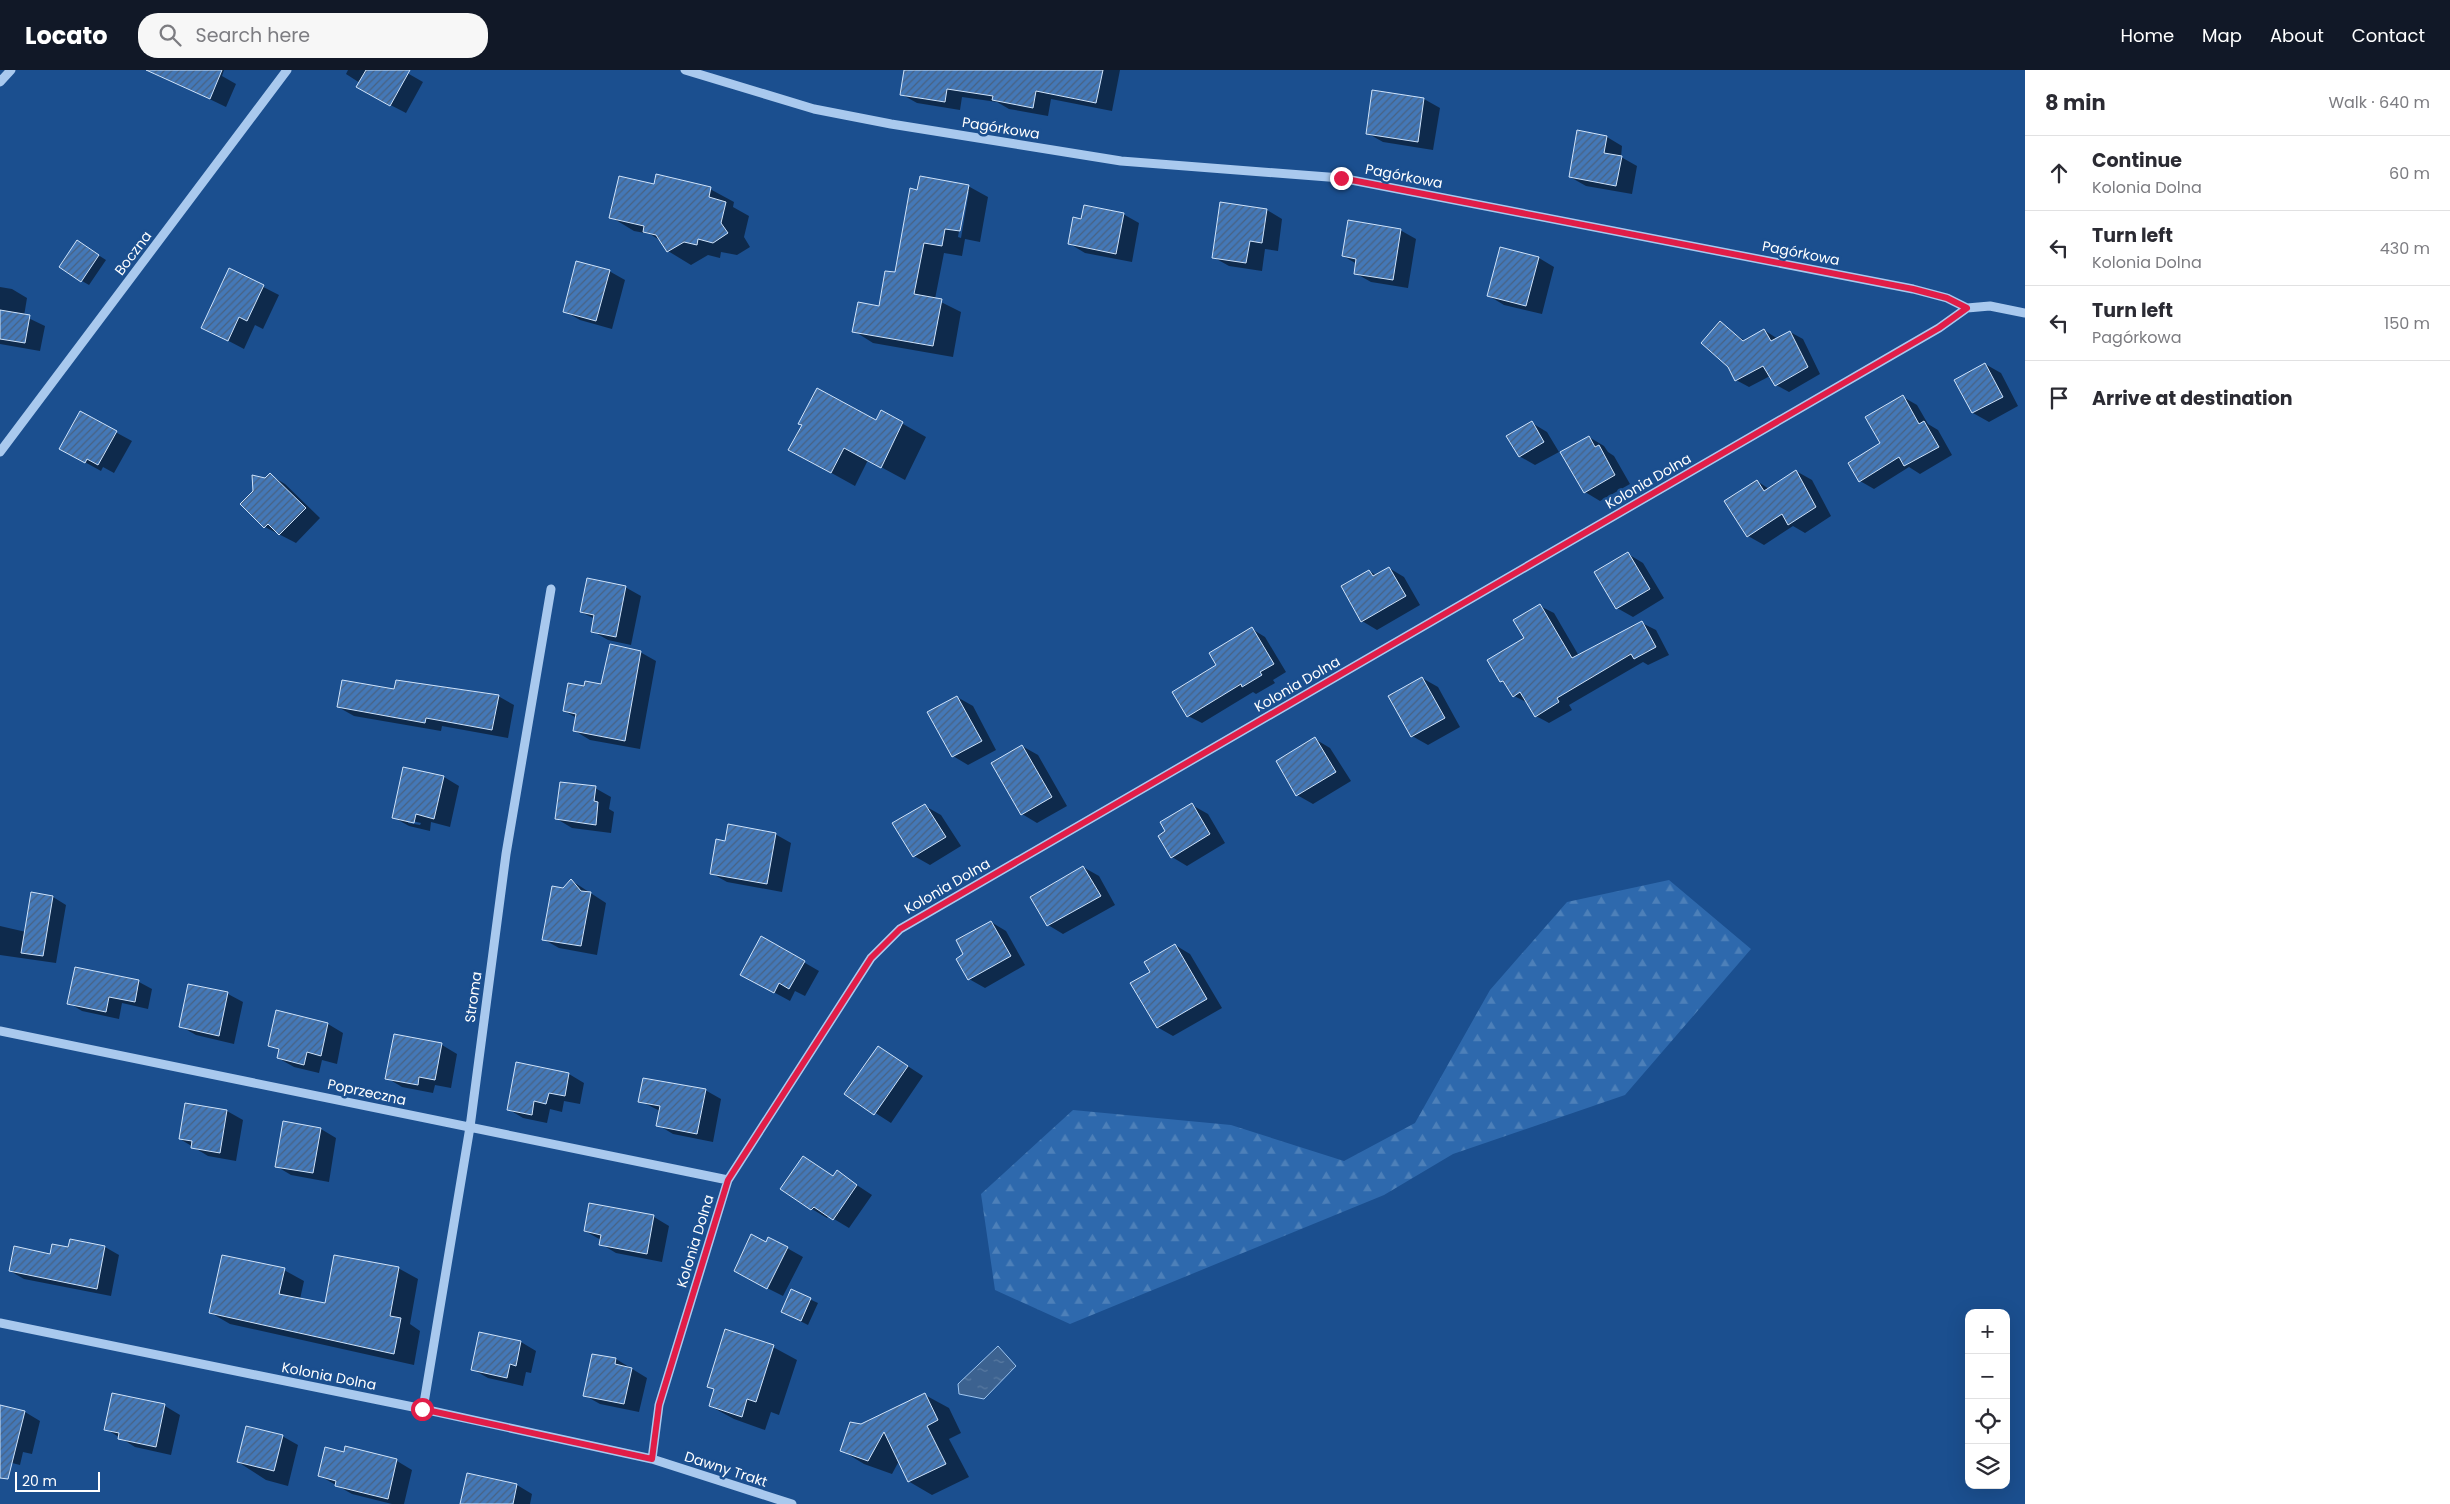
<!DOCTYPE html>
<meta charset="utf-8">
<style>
body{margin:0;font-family:Poppins,sans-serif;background:#f7f7f7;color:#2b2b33}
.controls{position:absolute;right:15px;bottom:15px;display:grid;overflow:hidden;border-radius:10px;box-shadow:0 5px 20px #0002}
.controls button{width:45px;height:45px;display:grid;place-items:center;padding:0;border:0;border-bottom:1px solid #e1e1e2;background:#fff;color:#2b2b33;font:25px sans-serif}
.scale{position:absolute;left:15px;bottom:12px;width:85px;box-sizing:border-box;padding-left:5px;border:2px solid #fff;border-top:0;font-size:14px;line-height:18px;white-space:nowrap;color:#fff;-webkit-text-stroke:4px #1b4f8f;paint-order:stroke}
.stop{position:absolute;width:15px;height:15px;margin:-11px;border:4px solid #e11d48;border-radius:50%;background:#fff}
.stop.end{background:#e11d48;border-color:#fff;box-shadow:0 1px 5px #0008}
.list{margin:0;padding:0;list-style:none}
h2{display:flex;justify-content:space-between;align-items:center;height:65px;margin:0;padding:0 20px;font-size:21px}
h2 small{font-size:16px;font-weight:400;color:#7c7c81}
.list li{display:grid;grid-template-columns:32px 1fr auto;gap:15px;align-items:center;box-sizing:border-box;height:75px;padding:0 20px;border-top:1px solid #e1e1e2}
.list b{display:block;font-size:19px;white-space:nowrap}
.list p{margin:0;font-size:16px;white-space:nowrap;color:#7c7c81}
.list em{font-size:16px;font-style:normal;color:#7c7c81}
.icon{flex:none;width:28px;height:28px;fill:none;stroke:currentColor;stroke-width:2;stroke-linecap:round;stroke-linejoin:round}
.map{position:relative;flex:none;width:2025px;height:1434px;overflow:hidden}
header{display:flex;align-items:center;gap:30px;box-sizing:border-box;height:70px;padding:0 25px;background:#111827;color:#fff}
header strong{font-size:24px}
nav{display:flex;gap:28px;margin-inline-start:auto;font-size:18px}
.search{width:350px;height:45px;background:#f7f7f7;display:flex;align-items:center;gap:12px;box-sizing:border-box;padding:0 18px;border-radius:20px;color:#7c7c81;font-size:19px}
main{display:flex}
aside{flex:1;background:#fff}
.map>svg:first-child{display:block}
.forest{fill:url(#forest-firs)}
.water{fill:url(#water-ripples);stroke:#9cc4f0}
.shadow{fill:#0007;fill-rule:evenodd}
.building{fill:url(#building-hatch);stroke:#cfe3fa}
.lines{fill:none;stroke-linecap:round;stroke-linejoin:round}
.minor{stroke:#a9c9ee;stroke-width:9}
.route{stroke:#e11d48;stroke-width:6}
.labels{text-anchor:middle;stroke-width:5;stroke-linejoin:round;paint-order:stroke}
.street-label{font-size:14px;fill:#fff;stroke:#1b4f8f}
</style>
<header>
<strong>Locato</strong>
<div class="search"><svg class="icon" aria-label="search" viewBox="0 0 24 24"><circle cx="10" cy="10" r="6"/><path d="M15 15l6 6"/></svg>Search here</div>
<nav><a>Home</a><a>Map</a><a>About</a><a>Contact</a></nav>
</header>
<main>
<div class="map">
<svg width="2025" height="1434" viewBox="0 0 2025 1434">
<defs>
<pattern id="forest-firs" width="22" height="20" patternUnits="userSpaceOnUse" patternTransform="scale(1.25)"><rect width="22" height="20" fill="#2e69ad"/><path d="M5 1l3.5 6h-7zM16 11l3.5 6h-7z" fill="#4d80b9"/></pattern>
<pattern id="water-ripples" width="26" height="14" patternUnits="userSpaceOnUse" patternTransform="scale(1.25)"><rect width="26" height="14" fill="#3c6290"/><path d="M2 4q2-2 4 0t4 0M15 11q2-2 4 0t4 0" fill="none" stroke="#597aa1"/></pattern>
<pattern id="building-hatch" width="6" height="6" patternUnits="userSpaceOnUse" patternTransform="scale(1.25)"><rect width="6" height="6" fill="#4478b7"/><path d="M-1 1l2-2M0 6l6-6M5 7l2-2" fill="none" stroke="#486282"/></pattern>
</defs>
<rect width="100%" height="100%" fill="#1b4f8f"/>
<path class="forest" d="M 1669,810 L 1751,879 L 1625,1025 L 1453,1084 L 1384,1125 L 1070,1254 L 995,1220 L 981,1124 L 1073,1040 L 1231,1055 L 1344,1091 L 1415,1053 L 1490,920 L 1567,832 Z"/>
<path class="water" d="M 998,1276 L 1016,1296 L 984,1329 L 959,1324 L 958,1314 Z"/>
<path class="shadow" d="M 167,0 L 224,0 L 222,6 L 236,14 L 226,37 L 164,7 Z
M 348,0 L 402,0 L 423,12 L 406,43 L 373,26 L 360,13 L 346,4 Z
M 905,0 L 1120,0 L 1112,41 L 1051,29 L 1048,46 L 1009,39 L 997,32 L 962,27 L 960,40 L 917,33 L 901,24 Z
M 1373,21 L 1424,29 L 1440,38 L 1433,80 L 1383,72 L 1367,63 Z
M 1607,67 L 1622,76 L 1621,87 L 1637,96 L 1632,124 L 1586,116 L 1570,107 Z
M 655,116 L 710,119 L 734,132 L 733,137 L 749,146 L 744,167 L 750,177 L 737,185 L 721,182 L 720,188 L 708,185 L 691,195 L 668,181 L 661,171 L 650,164 L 634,161 L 611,147 Z
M 968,116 L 988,127 L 980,172 L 965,169 L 962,186 L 944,183 L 935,229 L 961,242 L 953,287 L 873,273 L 854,261 L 880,237 L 896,204 ZM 966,121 L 969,121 L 961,168 L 958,167 Z
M 1267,140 L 1282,149 L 1278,181 L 1265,179 L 1262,201 L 1229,196 L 1213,187 Z
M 1123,144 L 1139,153 L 1132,192 L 1085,183 L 1070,174 L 1082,151 Z
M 1400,160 L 1416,169 L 1408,218 L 1371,212 L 1355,203 L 1357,194 L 1343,186 Z
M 84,176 L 106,190 L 89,215 L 82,211 Z
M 1501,178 L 1539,188 L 1554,197 L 1542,244 L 1504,235 L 1489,226 Z
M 230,200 L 279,225 L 263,259 L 255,255 L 244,279 L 202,257 Z
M 609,201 L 625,210 L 612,259 L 580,250 L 564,241 Z
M 0,217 L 12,219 L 27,228 L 24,246 L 45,256 L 40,281 L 0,274 Z
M 1720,253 L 1745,271 L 1764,260 L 1778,269 L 1790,262 L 1803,269 L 1820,304 L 1789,322 L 1776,315 L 1770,306 L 1749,317 L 1736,310 Z
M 1985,294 L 2001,303 L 2018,336 L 1989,352 L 1973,343 L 1956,310 Z
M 1903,327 L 1917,335 L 1928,354 L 1938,360 L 1952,385 L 1920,404 L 1909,397 L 1874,419 L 1860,411 L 1882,374 Z
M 882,342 L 926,367 L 905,410 L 868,390 L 855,416 L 790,380 L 877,351 Z
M 80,343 L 132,371 L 114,403 L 103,397 L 101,401 L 61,379 Z
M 1532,353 L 1547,362 L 1559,382 L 1535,395 L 1519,386 Z
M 1589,367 L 1604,376 L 1608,382 L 1614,386 L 1630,414 L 1600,431 L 1585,422 Z
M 1796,401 L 1812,410 L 1831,446 L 1805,463 L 1793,456 L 1764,475 L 1748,466 L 1757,411 L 1769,419 Z
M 270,405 L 285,414 L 320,448 L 296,473 L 265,457 L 265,410 Z
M 1628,484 L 1643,493 L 1664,528 L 1633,547 L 1617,538 Z
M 1389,498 L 1404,507 L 1420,535 L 1377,560 L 1362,551 L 1369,501 L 1376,505 Z
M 625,517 L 641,526 L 631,575 L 608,570 L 592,561 L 595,549 L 581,542 Z
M 1540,536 L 1554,543 L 1579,586 L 1642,553 L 1656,560 L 1669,585 L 1648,595 L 1643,592 L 1569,635 L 1572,640 L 1549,653 L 1536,646 L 1528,633 L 1514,626 L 1507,615 L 1501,611 L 1525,569 Z
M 1252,559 L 1265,567 L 1286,602 L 1273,610 L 1275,613 L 1256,624 L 1253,622 L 1202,653 L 1188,646 L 1217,595 Z
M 640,582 L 656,591 L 640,679 L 590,670 L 575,661 L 577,648 L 564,641 L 585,618 L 602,616 Z
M 1422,608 L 1438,617 L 1460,657 L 1428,675 L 1412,666 Z
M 460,619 L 498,626 L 514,635 L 508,668 L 442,656 L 441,661 L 354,646 L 338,637 L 395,621 L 460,622 Z
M 957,627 L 973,636 L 996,680 L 968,695 L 953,686 Z
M 1315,669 L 1330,678 L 1351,711 L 1313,734 L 1297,725 Z
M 1022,676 L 1038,685 L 1067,736 L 1037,753 L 1022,744 Z
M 444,707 L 459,716 L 450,757 L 431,752 L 430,761 L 409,756 L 393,747 ZM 408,750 L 421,753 L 420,755 L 408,753 Z
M 595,718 L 611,727 L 609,739 L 614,742 L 611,763 L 572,758 L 557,749 Z
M 1192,735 L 1208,744 L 1225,773 L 1187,796 L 1172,787 Z
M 925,736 L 941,745 L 961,776 L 930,795 L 914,786 L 894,754 Z
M 775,764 L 791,773 L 782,822 L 727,812 L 711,803 L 726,772 Z
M 1083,797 L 1099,806 L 1115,835 L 1063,864 L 1048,855 Z
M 572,811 L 606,833 L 597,885 L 559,878 L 543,869 L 563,819 Z
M 32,824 L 53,827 L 66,835 L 56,893 L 0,885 L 0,856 L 26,862 Z
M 991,852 L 1006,861 L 1025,895 L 985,918 L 969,909 L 965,885 Z
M 762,868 L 819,901 L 805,926 L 795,921 L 790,931 L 757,913 Z
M 1175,875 L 1190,884 L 1222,938 L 1173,966 L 1157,957 L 1151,903 Z
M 139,912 L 152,919 L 148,939 L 122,933 L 119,949 L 82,941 L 69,933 Z
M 189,915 L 228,924 L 243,932 L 234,974 L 196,965 L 180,956 Z
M 277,942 L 328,954 L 343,963 L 337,994 L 322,990 L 319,1003 L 294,997 L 278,988 L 280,981 L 270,975 Z
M 442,975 L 457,984 L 451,1018 L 435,1015 L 433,1023 L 402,1017 L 387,1008 Z
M 878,977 L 923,1006 L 891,1053 L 846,1024 Z
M 517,993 L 569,1004 L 584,1013 L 580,1034 L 564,1031 L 562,1042 L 550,1039 L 547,1053 L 523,1048 L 508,1039 Z
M 705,1020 L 721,1029 L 713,1072 L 673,1064 L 658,1055 L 660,1041 L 640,1031 Z
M 186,1035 L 227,1041 L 243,1050 L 236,1091 L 208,1086 L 180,1069 Z
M 321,1059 L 336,1068 L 329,1112 L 291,1105 L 276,1096 Z
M 837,1102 L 872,1125 L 849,1158 L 829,1146 L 827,1148 L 812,1139 Z
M 590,1134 L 654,1147 L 669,1156 L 662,1192 L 616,1183 L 601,1174 L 601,1170 L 585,1161 Z
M 751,1166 L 766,1174 L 769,1168 L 803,1187 L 783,1226 L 751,1210 L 741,1185 Z
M 71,1170 L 105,1177 L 119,1185 L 111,1226 L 24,1209 L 10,1201 L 69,1179 Z
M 398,1198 L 418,1209 L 410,1254 L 420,1261 L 414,1295 L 230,1254 L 211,1243 L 284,1200 L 304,1211 L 300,1229 L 326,1235 Z
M 792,1221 L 818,1233 L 808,1255 L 782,1242 Z
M 521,1272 L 536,1281 L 531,1303 L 526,1302 L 523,1316 L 488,1308 L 472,1299 Z
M 773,1277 L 797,1290 L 779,1345 L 771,1342 L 765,1360 L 734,1349 L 710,1336 L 715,1320 L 708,1316 Z
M 616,1289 L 647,1308 L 639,1342 L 600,1334 L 584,1325 Z
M 925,1325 L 949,1338 L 961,1363 L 949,1369 L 969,1407 L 932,1425 L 908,1411 L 899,1391 L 892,1404 L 864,1394 L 841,1380 L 861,1356 Z
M 0,1336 L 25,1342 L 40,1351 L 32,1384 L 23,1382 L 20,1395 L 0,1390 Z
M 165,1336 L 180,1345 L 171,1385 L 135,1377 L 106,1359 Z
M 282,1366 L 298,1375 L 288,1416 L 266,1410 L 238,1392 Z
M 346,1378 L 397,1391 L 412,1400 L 404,1434 L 392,1434 L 352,1424 L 320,1406 L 344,1383 Z
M 517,1415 L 532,1424 L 530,1434 L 462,1434 Z"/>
<path class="building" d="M 146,0 L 222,0 L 210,29 Z
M 366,0 L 410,0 L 390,36 L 356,17 Z
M 904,0 L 1103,0 L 1096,33 L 1036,21 L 1033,38 L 992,30 L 993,26 L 947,19 L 945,32 L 900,25 Z
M 1372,20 L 1424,28 L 1418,72 L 1366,64 Z
M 1577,60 L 1607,66 L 1604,83 L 1622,86 L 1616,116 L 1569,107 Z
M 656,104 L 711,117 L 709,127 L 726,132 L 721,153 L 728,163 L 713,173 L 698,169 L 697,175 L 684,172 L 667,182 L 656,165 L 643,162 L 644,156 L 609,148 L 619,106 L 654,114 Z
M 920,106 L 969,115 L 960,161 L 945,159 L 942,176 L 924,173 L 914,224 L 942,229 L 933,276 L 852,262 L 858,232 L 879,236 L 885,201 L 895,202 L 910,118 L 917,120 Z
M 1220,132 L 1267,139 L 1262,173 L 1250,171 L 1246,193 L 1212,188 Z
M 1084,135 L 1124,143 L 1116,184 L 1068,174 L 1073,147 L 1081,149 Z
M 1348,150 L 1401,159 L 1393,210 L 1354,204 L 1356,189 L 1342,186 Z
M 77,170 L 99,185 L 81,212 L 59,197 Z
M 1500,177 L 1539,187 L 1526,236 L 1487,226 Z
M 576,191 L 610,200 L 596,251 L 563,242 Z
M 229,198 L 264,215 L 247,251 L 239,247 L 228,271 L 201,258 Z
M 0,240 L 30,245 L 25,273 L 0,269 Z
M 1720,251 L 1743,271 L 1764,259 L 1771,271 L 1790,261 L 1808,297 L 1775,316 L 1763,296 L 1735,311 L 1728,297 L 1701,273 Z
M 1985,293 L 2003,327 L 1972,343 L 1954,310 Z
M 817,318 L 876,350 L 881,340 L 903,352 L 881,398 L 844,378 L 831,403 L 788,380 L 802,355 L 798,354 Z
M 1903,325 L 1919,354 L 1924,351 L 1939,377 L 1904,396 L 1899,387 L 1859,412 L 1848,393 L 1880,373 L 1865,347 Z
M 80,341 L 117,361 L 98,395 L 87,389 L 85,393 L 59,379 Z
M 1532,351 L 1544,372 L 1519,387 L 1506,366 Z
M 1589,366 L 1595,377 L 1599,375 L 1615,405 L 1584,423 L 1560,382 Z
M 1796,400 L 1816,437 L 1788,455 L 1782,444 L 1747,467 L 1724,431 L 1757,410 L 1764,421 Z
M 270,403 L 306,438 L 279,465 L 268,454 L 264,458 L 240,434 L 253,421 L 252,405 L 265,408 Z
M 1628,482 L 1650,519 L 1616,539 L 1594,502 Z
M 1389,497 L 1406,526 L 1361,552 L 1341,516 L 1369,500 L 1373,506 Z
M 587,508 L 626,516 L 616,567 L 591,562 L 594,545 L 580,542 Z
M 1540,534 L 1572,588 L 1642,551 L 1656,577 L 1634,589 L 1631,584 L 1557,628 L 1559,632 L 1535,647 L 1520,622 L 1513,627 L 1503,611 L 1500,612 L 1487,590 L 1524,568 L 1513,550 Z
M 1252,557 L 1274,594 L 1260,602 L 1262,605 L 1242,617 L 1241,614 L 1187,647 L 1172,622 L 1216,595 L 1209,583 Z
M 610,574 L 641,581 L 625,671 L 573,661 L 576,644 L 563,641 L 568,613 L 584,616 L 585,611 L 601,614 Z
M 1422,607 L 1445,648 L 1411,667 L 1388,626 Z
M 342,610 L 394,619 L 396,610 L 499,625 L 492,660 L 426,648 L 425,653 L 337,637 Z
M 957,626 L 982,671 L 952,687 L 927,642 Z
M 1315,667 L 1336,702 L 1296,726 L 1276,691 Z
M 1022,675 L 1052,727 L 1021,745 L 991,693 Z
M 403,697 L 444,706 L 434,749 L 416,744 L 414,753 L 392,748 Z
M 560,712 L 596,716 L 594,731 L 598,732 L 596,755 L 555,749 Z
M 1192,733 L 1210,764 L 1171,788 L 1158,766 L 1165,761 L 1160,752 Z
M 925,734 L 946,767 L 913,787 L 892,753 Z
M 728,754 L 776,763 L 767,814 L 710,804 L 716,769 L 725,771 Z
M 1083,796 L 1101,826 L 1047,856 L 1030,827 Z
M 571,809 L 581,821 L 591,822 L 581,876 L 542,870 L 552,816 L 563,818 Z
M 31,822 L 53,826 L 43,886 L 21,883 Z
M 991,851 L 1011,886 L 968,910 L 956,889 L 963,884 L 956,870 Z
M 761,866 L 805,891 L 789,919 L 779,913 L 774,923 L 740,905 Z
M 1175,874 L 1207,929 L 1157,958 L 1130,913 L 1150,902 L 1144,892 Z
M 75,897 L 139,910 L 135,932 L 109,927 L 106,942 L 67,934 Z
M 188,914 L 228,922 L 219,966 L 179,957 Z
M 276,940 L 328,953 L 321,986 L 307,982 L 304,995 L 277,988 L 279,979 L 268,976 Z
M 394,964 L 442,973 L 435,1010 L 419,1007 L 418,1015 L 385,1009 Z
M 878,976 L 908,996 L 874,1045 L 844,1024 Z
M 516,992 L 569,1003 L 565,1026 L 549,1023 L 546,1034 L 534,1031 L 532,1045 L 507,1040 Z
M 643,1008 L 706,1019 L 697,1064 L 656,1056 L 660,1036 L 638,1032 Z
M 185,1033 L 227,1040 L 220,1083 L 191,1078 L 192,1071 L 179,1069 Z
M 283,1051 L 321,1058 L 313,1103 L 275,1097 Z
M 803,1086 L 833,1106 L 837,1100 L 857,1115 L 833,1150 L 814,1137 L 811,1140 L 780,1119 Z
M 589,1133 L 654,1145 L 647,1184 L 599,1175 L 601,1165 L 584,1161 Z
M 751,1164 L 766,1172 L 768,1167 L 788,1177 L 767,1219 L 734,1201 Z
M 70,1169 L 105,1176 L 97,1219 L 9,1201 L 14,1176 L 50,1184 L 52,1174 L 68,1177 Z
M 222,1185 L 285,1198 L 279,1224 L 325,1233 L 334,1185 L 399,1197 L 390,1246 L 401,1248 L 394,1284 L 209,1243 Z
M 791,1219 L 811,1228 L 801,1251 L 781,1242 Z
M 725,1259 L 774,1275 L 756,1332 L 747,1329 L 742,1347 L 709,1336 L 714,1319 L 707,1317 Z
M 479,1262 L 521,1271 L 516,1296 L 510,1294 L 507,1308 L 471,1300 Z
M 592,1284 L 616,1288 L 615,1294 L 632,1298 L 624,1334 L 583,1326 Z
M 112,1323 L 165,1334 L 156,1377 L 118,1369 L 119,1363 L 104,1360 Z
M 925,1323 L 938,1350 L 927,1356 L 946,1394 L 908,1412 L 884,1362 L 868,1391 L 840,1381 L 850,1352 L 861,1354 Z
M 0,1335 L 25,1341 L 8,1409 L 0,1408 Z
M 246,1356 L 283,1365 L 274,1401 L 237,1392 Z
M 345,1376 L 397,1389 L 388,1429 L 335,1416 L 336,1411 L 318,1406 L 325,1377 L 344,1382 Z
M 467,1403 L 517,1414 L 513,1434 L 460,1434 Z"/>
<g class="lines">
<path class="minor" d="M 685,0 L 814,39 L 891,54 L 1121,91 L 1341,108 L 1913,219 L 1947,228 L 1967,238 L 1990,236 L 2025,243
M 0,12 L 11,0
M 0,382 L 287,0
M 0,961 L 728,1110
M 0,1253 L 423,1339 L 652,1389 L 659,1335 L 728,1110 L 871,888 L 900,859 L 1939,258 L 1967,238
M 423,1339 L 470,1057 L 506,784 L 551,519
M 652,1389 L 792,1434"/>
</g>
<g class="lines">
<path class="route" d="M 422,1339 L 652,1389 L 659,1335 L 728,1110 L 871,888 L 900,859 L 1939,258 L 1967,238 L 1947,228 L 1913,219 L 1341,108"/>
</g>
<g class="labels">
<g class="street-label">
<text transform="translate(1001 58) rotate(9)" y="5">Pagórkowa</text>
<text transform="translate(1404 106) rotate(11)" y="5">Pagórkowa</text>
<text transform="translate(133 183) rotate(-53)" y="5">Boczna</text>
<text transform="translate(1801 183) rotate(11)" y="5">Pagórkowa</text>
<text transform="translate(1648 411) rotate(-30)" y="5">Kolonia Dolna</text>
<text transform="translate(1297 614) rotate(-30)" y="5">Kolonia Dolna</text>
<text transform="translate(947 816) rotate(-30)" y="5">Kolonia Dolna</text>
<text transform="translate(473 927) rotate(-82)" y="5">Stroma</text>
<text transform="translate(367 1022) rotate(12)" y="5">Poprzeczna</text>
<text transform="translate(695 1171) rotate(-73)" y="5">Kolonia Dolna</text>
<text transform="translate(329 1306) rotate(11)" y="5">Kolonia Dolna</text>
<text transform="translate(726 1399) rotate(18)" y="5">Dawny Trakt</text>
</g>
</g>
</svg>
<div class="controls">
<button>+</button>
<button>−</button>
<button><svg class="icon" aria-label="locate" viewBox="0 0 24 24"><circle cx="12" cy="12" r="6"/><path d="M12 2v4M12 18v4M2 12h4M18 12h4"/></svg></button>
<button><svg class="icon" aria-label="layers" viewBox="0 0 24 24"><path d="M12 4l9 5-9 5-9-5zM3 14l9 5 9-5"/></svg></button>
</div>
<div class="scale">20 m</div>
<div class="stop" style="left:422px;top:1339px"></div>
<div class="stop end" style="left:1341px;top:108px"></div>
</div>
<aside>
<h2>8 min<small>Walk · 640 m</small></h2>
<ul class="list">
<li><svg class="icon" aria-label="ahead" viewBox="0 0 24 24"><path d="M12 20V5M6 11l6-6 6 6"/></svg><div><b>Continue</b><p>Kolonia Dolna</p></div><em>60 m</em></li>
<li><svg class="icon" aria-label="left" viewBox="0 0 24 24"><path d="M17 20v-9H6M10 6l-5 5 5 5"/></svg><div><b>Turn left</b><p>Kolonia Dolna</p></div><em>430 m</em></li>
<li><svg class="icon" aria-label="left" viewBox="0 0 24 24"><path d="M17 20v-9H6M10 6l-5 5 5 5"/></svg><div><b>Turn left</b><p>Pagórkowa</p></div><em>150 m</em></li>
<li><svg class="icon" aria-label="arrive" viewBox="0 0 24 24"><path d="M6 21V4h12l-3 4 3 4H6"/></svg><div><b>Arrive at destination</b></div></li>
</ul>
</aside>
</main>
